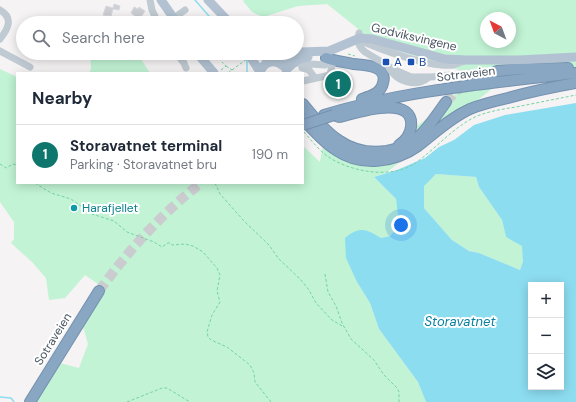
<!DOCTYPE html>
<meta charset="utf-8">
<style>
body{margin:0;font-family:"DM Sans",sans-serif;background:#f6f6f7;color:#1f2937}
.controls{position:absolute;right:12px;bottom:12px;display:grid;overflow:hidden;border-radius:0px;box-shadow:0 2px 10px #0003}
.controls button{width:36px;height:36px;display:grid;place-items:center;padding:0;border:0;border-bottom:1px solid #e0e1e3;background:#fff;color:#1f2937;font:20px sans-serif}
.compass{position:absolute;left:480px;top:12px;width:36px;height:36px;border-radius:50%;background:#fff;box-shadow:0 2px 10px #0003;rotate:319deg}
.you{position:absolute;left:401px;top:225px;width:14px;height:14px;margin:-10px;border:3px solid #fff;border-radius:50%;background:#1a73e8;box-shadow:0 0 0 6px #1a73e833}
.badge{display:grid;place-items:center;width:26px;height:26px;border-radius:50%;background:#0f766e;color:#fff;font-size:13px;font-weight:700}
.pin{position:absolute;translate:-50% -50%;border:2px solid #fff;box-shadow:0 1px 4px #0006}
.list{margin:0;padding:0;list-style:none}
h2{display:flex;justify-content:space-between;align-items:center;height:52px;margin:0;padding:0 16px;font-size:17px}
h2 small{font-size:13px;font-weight:400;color:#747a83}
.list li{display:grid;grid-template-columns:26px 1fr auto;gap:12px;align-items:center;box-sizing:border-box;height:60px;padding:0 16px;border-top:1px solid #e0e1e3}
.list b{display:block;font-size:15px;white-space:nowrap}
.list p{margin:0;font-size:13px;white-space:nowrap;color:#747a83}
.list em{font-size:13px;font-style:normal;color:#747a83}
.icon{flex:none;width:22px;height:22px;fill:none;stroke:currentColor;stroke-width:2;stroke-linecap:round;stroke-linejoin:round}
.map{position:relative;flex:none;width:576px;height:402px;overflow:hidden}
.search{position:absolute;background:#fff;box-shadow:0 2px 10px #0003;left:16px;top:16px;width:288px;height:44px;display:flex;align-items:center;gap:10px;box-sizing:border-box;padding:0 14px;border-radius:22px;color:#747a83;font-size:15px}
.panel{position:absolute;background:#fff;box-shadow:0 2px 10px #0003;left:16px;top:72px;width:288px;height:112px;border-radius:0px}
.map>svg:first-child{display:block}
.green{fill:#c1f3d4;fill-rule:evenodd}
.water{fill:#8dddf1;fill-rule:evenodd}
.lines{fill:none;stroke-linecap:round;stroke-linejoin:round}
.stream{stroke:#8dddf1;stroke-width:1.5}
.building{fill:#cdcfd5;stroke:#d7d9de}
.highway-tunnel{stroke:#cacccf;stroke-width:10;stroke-dasharray:10 5;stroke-linecap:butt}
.highway-casing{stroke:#7491af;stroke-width:12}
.path{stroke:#77d3a5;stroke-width:1;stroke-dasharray:3 2;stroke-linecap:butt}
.minor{stroke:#c0cad2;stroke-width:7}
.major{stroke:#b2c2d2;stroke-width:9}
.highway{stroke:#89a6c3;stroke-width:10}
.highway-bridge-casing{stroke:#7491af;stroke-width:12;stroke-linecap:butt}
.path-bridge{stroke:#77d3a5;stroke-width:1;stroke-dasharray:3 2;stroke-linecap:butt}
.highway-bridge{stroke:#89a6c3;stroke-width:10}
.transit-dot{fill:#1a4fb4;stroke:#fff;stroke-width:1.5}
.culture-dot{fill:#0f9aa8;stroke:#fff;stroke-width:1.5}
.labels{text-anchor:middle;stroke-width:4;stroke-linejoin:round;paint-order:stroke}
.street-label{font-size:12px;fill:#495662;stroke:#fff}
.transit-label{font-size:12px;fill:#164399;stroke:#fff;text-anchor:start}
.culture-label{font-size:12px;fill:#0d838f;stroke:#fff;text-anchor:start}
.water-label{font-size:13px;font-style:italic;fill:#0781a0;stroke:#fff}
</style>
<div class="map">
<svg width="576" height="402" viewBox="0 0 576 402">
<rect width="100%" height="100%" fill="#f5f3f3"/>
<path class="green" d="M 244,0 L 576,0 L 576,73 L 503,80 L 386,173 L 374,177 L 396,199 L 399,225 L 390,236 L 381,238 L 357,282 L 370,303 L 379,329 L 418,382 L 426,402 L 26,402 L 60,363 L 79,368 L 88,344 L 81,319 L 90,312 L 101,286 L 85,275 L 65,298 L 49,300 L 46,278 L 32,262 L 11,243 L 14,239 L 14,222 L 0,202 L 0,69 L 17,77 L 17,183 L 303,183 L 303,146 L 320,162 L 324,138 L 357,153 L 392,144 L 440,109 L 475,75 L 370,42 L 356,27 L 327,4 L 298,6 L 263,17 L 252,12 L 243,1 ZM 486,18 L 510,18 L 510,42 L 486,42 Z
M 90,53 L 137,53 L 150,73 L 89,73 L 91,69 Z
M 436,174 L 476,177 L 479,187 L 502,220 L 506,237 L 523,246 L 523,261 L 520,270 L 479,253 L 469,251 L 452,240 L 424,208 L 423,186 Z"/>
<path class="water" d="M 576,103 L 576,402 L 426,402 L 418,382 L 379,329 L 370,303 L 357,282 L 346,258 L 345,238 C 360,226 366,229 381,238 L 390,236 L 399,225 L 396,199 L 374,177 L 397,170 L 425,158 L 439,147 L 454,140 L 474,125 L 505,115 ZM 436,174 L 476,177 L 479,187 L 502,220 L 506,237 L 522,246 L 523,261 L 520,270 L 479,253 L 469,251 L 452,240 L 424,208 L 424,186 ZM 531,285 L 561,285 L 561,387 L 531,387 Z"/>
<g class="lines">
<path class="stream" d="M 195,0 L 215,23
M 241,53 L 247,61 L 247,73
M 0,397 L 11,398 L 14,402"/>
</g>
<path class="building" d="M 114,4 L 120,6 L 119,10 L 113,9 L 111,16 L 103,15 L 106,6 L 113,8 Z
M 134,7 L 138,9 L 139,7 L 145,11 L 137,23 L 133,20 L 135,16 L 131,13 Z"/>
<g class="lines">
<path class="highway-tunnel" d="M 446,102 L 456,91 L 464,85
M 99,291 C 129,250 161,214 201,183"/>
<defs>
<path id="highway" d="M 326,58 C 335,61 344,62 353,64 C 364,65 388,65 383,83 C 381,93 371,96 362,99
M 473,80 L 497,71 L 519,69 L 568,68
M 303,104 C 326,132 347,157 387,151 C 398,149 408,145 417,138 C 429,128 437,114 446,102
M 324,115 C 405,90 492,83 576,73
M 334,115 L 339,117 C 356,113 415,93 411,127 C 410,135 405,141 399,145
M 303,119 C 313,130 323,142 336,150 C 361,167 394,163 418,146 C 435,133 450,118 470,109 C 482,104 495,101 508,98 C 530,92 553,87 576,83
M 30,402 L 99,291"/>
</defs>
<use href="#highway" class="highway-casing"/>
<path class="path" d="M 348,54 L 355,56
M 226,66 L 232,70
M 221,70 L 226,66 L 222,62
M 228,73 L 236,67
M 304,132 C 311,140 318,149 327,156 C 350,172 390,179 414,164 C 436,149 453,127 477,116 C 490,111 503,109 516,107 C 536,103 556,99 576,95
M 0,164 L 6,168 L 13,164 L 17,165
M 35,183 L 51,193 L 71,199 L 92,214 L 114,221 L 127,232 L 154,242 L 162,247 L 168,243 L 170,243 L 172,245 L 185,244 L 193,246 L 203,252 L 217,268 L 220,275 L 217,291 L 220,302 L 212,315 L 207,332 L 208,337 L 211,340 L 227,347 L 250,365 L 254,373 L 255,382 L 271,402
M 215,183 L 220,194 L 244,221 L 269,245 L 278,258 L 301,280 L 309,290 L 316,303 L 332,320 L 344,327
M 325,274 L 328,292 L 336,306 L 342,323 L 351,339 L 374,360 L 384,375 L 397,388 L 399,392 L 399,402
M 127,402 L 162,388 L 167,388 L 190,402"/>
<path class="minor" d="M 150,0 L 152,10 L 158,23
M 0,10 C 14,18 8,29 0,39
M 174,18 L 185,10
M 359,33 C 357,41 358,46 365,52 L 395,70 L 411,77 L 431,77 L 492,71
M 358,39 C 378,49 431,68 453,65 C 457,64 460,62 464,61
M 0,51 L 30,67
M 176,53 L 184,63 L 186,68
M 296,63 L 325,65 L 333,60
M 302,68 L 309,70 L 315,78
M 389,68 C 397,82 416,88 429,77
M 303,81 L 330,75
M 333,85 L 330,75 L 333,60"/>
<path class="major" d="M 161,0 L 177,23
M 208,0 L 230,23
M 197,53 L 214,73
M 248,53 L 260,72
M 260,53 L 270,62
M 279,63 L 291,56 L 301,52 L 329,51 L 360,38 L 372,39 L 445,59 L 466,60 L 519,60 L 576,57
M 286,70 L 297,60 L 308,57
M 260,73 C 263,62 274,58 283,66"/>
<use href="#highway" class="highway"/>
<defs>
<path id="highway-bridge" d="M 303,125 L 334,115"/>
</defs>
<use href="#highway-bridge" class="highway-bridge-casing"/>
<path class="path-bridge" d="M 236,67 L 255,53"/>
<use href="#highway-bridge" class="highway-bridge"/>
</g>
<g class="transit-dot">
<rect x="382" y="58" width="8" height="8" rx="2"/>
<rect x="407" y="58" width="8" height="8" rx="2"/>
</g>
<circle class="culture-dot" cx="74" cy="208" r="4"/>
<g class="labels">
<g class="street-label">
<text transform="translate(414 37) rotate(13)" y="4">Godviksvingene</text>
<text transform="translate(466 74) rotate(-7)" y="4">Sotraveien</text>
<text transform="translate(53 339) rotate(-58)" y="4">Sotraveien</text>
</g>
<g class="transit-label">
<text x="394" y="66">A</text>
<text x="419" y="66">B</text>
</g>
<g class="culture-label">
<text x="82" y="212">Harafjellet</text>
</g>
<g class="water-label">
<text x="460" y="326">Storavatnet</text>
</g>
</g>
</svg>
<div class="controls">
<button>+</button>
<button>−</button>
<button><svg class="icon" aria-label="layers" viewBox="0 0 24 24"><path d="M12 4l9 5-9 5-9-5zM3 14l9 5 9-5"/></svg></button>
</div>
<svg class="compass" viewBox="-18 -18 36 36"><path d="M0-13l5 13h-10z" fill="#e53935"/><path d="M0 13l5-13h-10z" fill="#747a83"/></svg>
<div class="you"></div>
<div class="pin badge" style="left:338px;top:84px">1</div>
<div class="search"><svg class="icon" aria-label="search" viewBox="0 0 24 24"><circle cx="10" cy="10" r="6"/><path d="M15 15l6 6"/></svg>Search here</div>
<section class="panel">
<h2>Nearby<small></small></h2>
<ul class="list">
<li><span class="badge">1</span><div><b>Storavatnet terminal</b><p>Parking · Storavatnet bru</p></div><em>190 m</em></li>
</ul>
</section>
</div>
